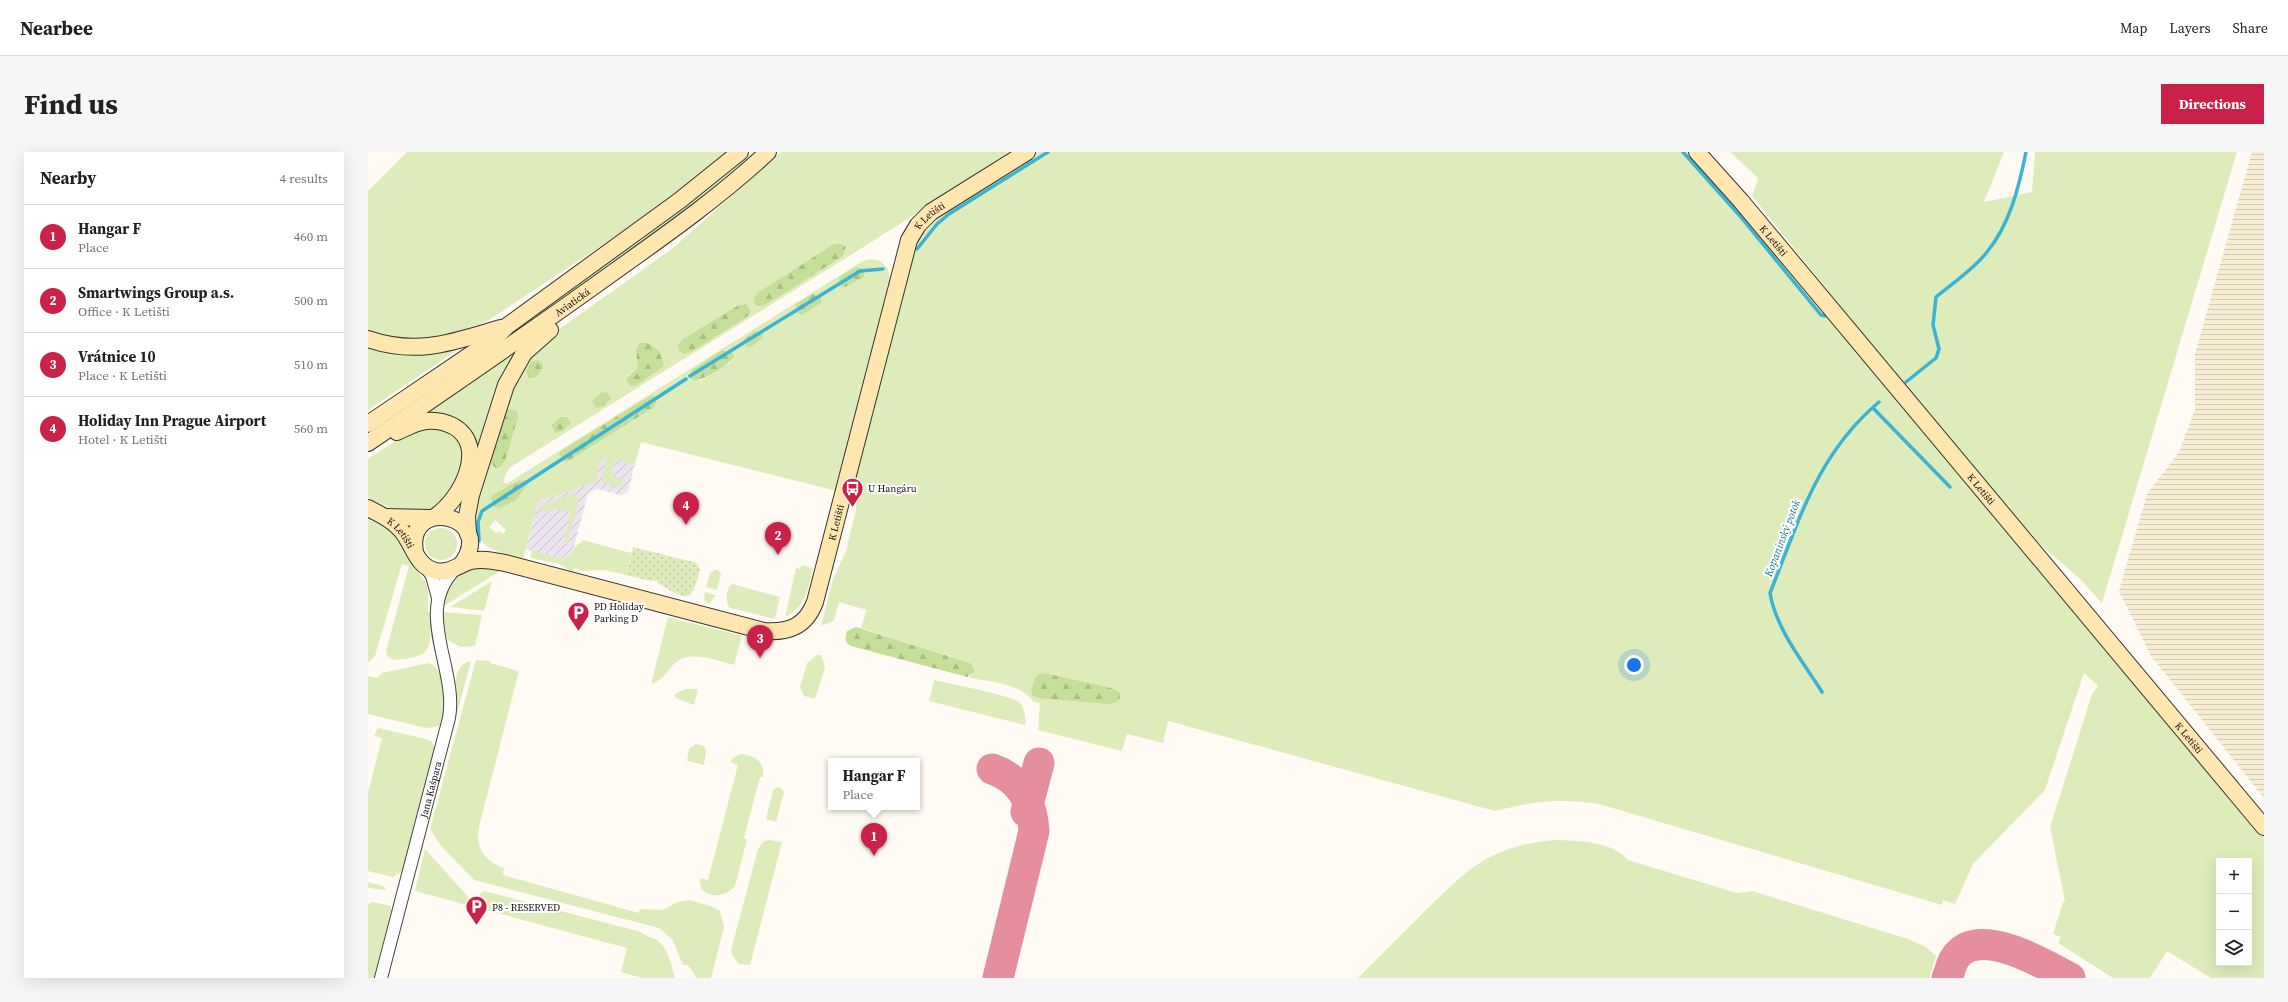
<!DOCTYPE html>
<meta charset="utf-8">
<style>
body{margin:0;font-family:"Source Serif 4",serif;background:#f6f6f6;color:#202124}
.controls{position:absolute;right:12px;bottom:12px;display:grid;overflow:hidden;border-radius:0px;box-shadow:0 4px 16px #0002}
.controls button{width:36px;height:36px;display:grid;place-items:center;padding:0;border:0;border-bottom:1px solid #e0e0e0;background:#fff;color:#202124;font:20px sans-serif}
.you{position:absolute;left:1266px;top:513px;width:14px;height:14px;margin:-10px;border:3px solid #fff;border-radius:50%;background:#1a73e8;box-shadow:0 0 0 6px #1a73e833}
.badge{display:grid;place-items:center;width:26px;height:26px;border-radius:50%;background:#c92148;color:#fff;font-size:13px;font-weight:700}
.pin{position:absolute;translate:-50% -33px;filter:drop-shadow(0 1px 2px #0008)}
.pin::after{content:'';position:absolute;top:21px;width:14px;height:12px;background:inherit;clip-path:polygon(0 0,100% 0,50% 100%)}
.popup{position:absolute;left:460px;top:606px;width:92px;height:52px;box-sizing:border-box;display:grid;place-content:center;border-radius:0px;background:#fff;filter:drop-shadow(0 1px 3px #0005);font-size:13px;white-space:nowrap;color:#757577}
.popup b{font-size:15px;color:#202124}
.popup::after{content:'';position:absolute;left:50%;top:100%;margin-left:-8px;border:8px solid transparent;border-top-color:#fff}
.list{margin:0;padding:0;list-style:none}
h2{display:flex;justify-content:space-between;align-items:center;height:52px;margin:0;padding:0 16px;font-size:17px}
h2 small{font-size:13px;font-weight:400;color:#757577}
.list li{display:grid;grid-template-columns:26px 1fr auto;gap:12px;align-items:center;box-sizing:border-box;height:64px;padding:0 16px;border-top:1px solid #e0e0e0}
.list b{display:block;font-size:15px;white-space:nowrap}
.list p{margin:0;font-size:13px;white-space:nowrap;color:#757577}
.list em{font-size:13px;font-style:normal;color:#757577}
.icon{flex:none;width:22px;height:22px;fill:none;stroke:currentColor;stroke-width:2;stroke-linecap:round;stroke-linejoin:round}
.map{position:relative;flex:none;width:1896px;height:826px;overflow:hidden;border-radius:0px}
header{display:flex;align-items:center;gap:24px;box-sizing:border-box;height:56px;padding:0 20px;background:#fff;border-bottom:1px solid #e0e0e0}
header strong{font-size:19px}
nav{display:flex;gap:22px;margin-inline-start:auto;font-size:14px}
.intro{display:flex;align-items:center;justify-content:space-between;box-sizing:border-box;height:96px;padding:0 24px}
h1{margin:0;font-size:28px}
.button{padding:10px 18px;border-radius:0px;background:#c92148;color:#fff;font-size:14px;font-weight:700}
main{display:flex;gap:24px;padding:0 24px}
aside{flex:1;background:#fff;border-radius:0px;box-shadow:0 4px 16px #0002}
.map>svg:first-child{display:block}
.industrial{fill:url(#industrial-furrows)}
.farmland{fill:url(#farmland-rules)}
.grass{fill:#deecbb;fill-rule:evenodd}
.forest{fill:url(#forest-firs)}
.park{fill:url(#park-dots)}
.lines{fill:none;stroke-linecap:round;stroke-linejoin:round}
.stream{stroke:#3ab3d4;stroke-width:3.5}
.taxiway{stroke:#e48e9e;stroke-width:31}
.street-casing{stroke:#444;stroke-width:14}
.secondary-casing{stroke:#333;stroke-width:18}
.street{stroke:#fff;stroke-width:12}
.secondary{stroke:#ffe7af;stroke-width:16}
.labels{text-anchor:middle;stroke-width:4;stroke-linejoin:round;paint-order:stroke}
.street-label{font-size:10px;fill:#111;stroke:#fff}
.poi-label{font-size:10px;fill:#111;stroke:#fff;text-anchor:start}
.water-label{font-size:11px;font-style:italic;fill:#127ea2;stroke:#fff}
</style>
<header>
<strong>Nearbee</strong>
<nav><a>Map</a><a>Layers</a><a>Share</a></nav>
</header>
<div class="intro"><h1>Find us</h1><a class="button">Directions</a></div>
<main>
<aside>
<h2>Nearby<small>4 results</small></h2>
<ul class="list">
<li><span class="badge">1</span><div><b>Hangar F</b><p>Place</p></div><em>460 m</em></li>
<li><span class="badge">2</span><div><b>Smartwings Group a.s.</b><p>Office · K Letišti</p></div><em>500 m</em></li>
<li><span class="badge">3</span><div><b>Vrátnice 10</b><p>Place · K Letišti</p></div><em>510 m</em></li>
<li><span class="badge">4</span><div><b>Holiday Inn Prague Airport</b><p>Hotel · K Letišti</p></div><em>560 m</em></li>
</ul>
</aside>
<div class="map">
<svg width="1896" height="826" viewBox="0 0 1896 826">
<defs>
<pattern id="industrial-furrows" width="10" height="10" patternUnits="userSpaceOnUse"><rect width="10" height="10" fill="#ece5ef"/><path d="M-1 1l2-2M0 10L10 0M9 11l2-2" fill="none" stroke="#c9c3cc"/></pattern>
<pattern id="farmland-rules" width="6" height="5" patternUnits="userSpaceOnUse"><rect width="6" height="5" fill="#f7edd2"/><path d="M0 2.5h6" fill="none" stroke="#d3cab3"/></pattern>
<pattern id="forest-firs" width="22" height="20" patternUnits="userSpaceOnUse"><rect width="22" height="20" fill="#c5de99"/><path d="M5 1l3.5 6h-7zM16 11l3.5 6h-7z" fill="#a8bd83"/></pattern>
<pattern id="park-dots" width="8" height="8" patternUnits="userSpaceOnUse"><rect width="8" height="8" fill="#deecbb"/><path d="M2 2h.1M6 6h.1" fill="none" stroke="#bdc9a0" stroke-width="1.8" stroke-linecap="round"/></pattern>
</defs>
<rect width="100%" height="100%" fill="#fffbf4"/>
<path class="industrial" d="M 233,305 L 238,306 L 244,324 L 248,308 L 267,312 L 260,340 L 253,343 L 229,337 L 220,341 L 205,399 L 201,405 L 189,406 L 158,397 L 170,349 L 227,330 Z"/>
<path class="farmland" d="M 1884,0 L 1896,0 L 1896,646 L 1783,504 L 1751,439 L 1779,342 L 1811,300 L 1827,258 L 1827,202 Z"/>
<path class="grass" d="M 39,0 L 361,0 L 280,63 L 116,171 L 80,185 L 38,189 L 0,181 L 0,39 Z
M 385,0 L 392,0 L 366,23 L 177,162 L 0,282 L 0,277 L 208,134 L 327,47 Z
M 413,0 L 644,0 L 494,96 L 141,316 L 135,329 L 138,332 L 493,110 C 507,103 521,110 522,126 L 469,339 L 273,290 L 267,312 L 248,308 L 244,324 L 255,327 L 253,335 L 233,330 L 238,306 L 233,305 L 228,330 L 170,349 L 155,407 C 124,397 111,399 104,364 L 142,240 L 158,208 L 183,183 L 305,96 ZM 375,152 L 380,164 L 319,201 L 315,187 ZM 354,198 L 359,198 L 363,210 L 332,229 L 324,218 ZM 270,210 L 294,217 L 260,224 L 270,215 ZM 197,264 L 201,267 L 183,276 L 185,271 ZM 127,368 L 138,378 L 135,382 L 131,379 L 128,381 L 121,375 Z
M 670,0 L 1320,0 L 1333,12 L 1896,685 L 1896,826 L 1843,826 L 1799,799 L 1782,826 L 1745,826 L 1690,791 L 1693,785 L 1685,782 L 1695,750 L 1697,749 L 1682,675 L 1724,542 L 1730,534 L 1716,521 L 1677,638 L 1605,712 L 1587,752 L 1575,748 L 1574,753 L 1231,652 C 1191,646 1166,649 1127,659 L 800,569 L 795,591 L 759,582 L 754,599 L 670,578 L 672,551 L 666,550 C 652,531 621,530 599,525 L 603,524 L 602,511 L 493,476 L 499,458 L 471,450 L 466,469 L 453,474 L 465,427 L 478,399 L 488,358 L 487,325 L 547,92 C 572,49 629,25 670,0 ZM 1851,709 L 1881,709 L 1881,811 L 1851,811 Z
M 1362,0 L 1636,0 L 1616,50 L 1664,40 L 1667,0 L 1869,0 L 1734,451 L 1713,428 L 1664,385 L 1540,238 L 1384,44 L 1390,26 Z
M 0,193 L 92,196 L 0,258 Z
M 149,197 L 111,297 L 57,260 Z
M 66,274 L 87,282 L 96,297 L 88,334 L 72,355 L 53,360 L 31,359 L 0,346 L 0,307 L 36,283 Z
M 207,341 L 211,348 L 199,392 L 196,391 L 203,361 L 183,356 L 182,360 L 173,358 L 175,352 Z
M 0,367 L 28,382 L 41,409 L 58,431 L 60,440 L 60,460 L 63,461 C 61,495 69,505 26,508 L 20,505 L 18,499 L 41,414 L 34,412 L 7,504 L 0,511 Z
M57 392a16 16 0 1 1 32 0a16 16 0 1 1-32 0Z
M 215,388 L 263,401 L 258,423 L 236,418 L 215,419 L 206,416 L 205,420 L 191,412 L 162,406 L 164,398 L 189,406 L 201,405 L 207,395 Z
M 433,413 L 445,416 C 440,436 438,456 417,465 L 428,416 L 432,417 Z
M 102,415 L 137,416 L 76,454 C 77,432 85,427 102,415 Z
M 346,418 L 350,418 L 353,422 L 349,438 L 338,435 L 342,421 Z
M 124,429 L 116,459 L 82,455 Z
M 364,432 L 412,445 L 407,467 L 362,456 C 357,450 357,438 364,432 Z
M 337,440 L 348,443 L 341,453 L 336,449 Z
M 75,460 L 114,463 L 107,494 L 92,495 L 80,488 L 75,475 Z
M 300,465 L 374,484 L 366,513 C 346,508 320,496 304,514 C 297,522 293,529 283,532 Z
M 449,503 L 453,503 L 457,515 L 447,547 L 436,544 L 432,535 L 439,511 Z
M 108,508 L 123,509 L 122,511 L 151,519 L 111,675 C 107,695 116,709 136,716 L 135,723 L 271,761 L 272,757 L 294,758 L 310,750 L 322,748 L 345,755 L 352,759 L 356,775 L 343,826 L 329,826 L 320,813 L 315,813 L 304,787 L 291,776 L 106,728 L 73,694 L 62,677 Z
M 103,509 L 89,562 C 90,545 80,514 103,509 Z
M 61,511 C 78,516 82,561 71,574 L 58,576 L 0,562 L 0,524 L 9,526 L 14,521 Z
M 566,528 C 579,531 645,544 651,550 C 656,556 659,566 657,573 L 561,549 Z
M 317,537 L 330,537 L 326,553 L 307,546 L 307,542 Z
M 10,576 L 58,587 L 64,590 L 67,596 L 35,718 L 25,725 L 0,719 L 0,641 L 14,586 L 6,584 Z
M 328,592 L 336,594 L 338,598 L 336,613 L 319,609 L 321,597 Z
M 372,602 C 386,603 397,609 395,625 L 392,625 L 376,686 L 379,687 L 367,734 C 356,748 329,747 332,726 L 340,728 L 370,613 L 362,610 L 366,605 Z
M 409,635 L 413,636 L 416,640 L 408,670 L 398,667 L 405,638 Z
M 401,688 L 414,690 L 382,813 L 371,812 L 364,803 L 363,798 L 390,697 L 395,690 Z
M 1188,688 C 1210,689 1245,689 1260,708 L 1369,741 L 1384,739 L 1540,787 L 1558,795 L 1568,804 L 1561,826 L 990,826 C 1012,804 1035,781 1057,759 C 1077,740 1096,719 1120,706 C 1142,694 1164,690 1188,688 Z
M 57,697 L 104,749 L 116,739 L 273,780 C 276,783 282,785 287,787 C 301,795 303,812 307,826 L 274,826 L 253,820 L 259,796 L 47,739 Z
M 0,730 L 15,734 L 18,738 L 0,736 Z
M 5,750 L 23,754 L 23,759 L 6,826 L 0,826 L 0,752 Z"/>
<path class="forest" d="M 466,92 L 474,92 L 478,95 L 475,104 L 399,152 L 392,154 L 387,152 L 386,146 L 391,140 Z
M 488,115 L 496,117 L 496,125 L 477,135 L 471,133 L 471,125 Z
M 445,142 L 453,145 L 453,151 L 434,163 L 428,160 L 428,152 Z
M 378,152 L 383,159 L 380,164 L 323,200 L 316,202 L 311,199 L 310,193 L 315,187 L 371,153 Z
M 386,179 L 394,181 L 395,186 L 383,195 L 379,195 L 376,188 Z
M 272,191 L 280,191 L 292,200 L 296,214 L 269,233 L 262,234 L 258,227 L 270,215 L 268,197 Z
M 354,198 L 364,200 L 366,204 C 363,212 334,230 325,228 L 322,224 L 324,218 Z
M 169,208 L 174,210 L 175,216 L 168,225 L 161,226 L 158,219 L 163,210 Z
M 234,240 L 240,241 L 243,247 L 235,254 L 228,256 L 224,249 Z
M 282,244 L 286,244 L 289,248 L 286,255 L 200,309 L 197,310 L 191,302 L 193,299 Z
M 141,257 L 149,259 L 150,265 L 137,309 L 133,315 L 128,316 L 123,312 L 123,304 L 138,259 Z
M 193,265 L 199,265 L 203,271 L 194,279 L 187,281 L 183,273 Z
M 157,328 L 159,333 L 147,349 L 131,356 L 125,353 L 123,346 L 125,343 L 150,329 Z
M 488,475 L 602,511 L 607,519 L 599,525 L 483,494 C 476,491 477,485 479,479 Z
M 676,521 L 743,536 L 752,541 L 752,546 L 749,550 L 740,552 L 671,546 L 665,543 L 663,538 L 669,523 Z"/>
<path class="park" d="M 265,395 L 329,411 L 332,417 C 323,455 319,447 289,431 L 290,429 L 282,429 L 258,423 Z"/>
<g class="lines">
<path class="stream" d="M 1315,0 L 1372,64 L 1453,163 L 1457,164
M 549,97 L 569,72 L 581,62 L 680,0
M 322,224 L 492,119 L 515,117
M 1538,230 L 1568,206 L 1571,197 L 1565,173 L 1568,145 C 1585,131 1606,117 1619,100 C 1642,72 1651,35 1658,0
M 1505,256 L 1582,335
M 111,389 L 110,370 L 114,359 L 318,227
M 1454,540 C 1435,510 1408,477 1402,441 C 1431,369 1449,302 1511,250"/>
<path class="taxiway" d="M 624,617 C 653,627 664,649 666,679 L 630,826
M 658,660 L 671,611
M 1579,826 C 1582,819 1583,812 1587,806 C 1610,772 1676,812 1702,826"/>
<defs>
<g id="street">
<path d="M 58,415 L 64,424 L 70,446"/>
<path id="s1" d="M 13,826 L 81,566 C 90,516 45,460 87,417"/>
</g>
<g id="secondary">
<path id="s2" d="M 1329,0 L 1373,49 L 1896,675"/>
<path d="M 0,187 C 50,204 85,190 133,176"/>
<path d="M 0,272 L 127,186 L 139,174 L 311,49 L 372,0"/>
<path d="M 29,280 C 38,276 48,270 58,269 C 67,268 77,270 85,274 C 121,294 93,347 68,364"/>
<path id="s3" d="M 0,291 C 84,234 168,176 250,117 C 302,80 354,43 400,0"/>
<path id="s4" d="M 0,356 C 11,362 23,367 31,376 C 45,389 47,415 68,419 C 82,422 91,412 103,409 C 115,406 126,409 137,411 L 396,479 C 421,481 438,474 447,450 L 541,88 L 550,73 L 563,60 L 659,0"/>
<path d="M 17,365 L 62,366"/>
<path d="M 100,382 L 99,364 L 103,343 L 138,233 L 156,201 L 182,178"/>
<path d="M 47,400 C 37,342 131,363 93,413"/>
</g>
</defs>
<use href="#street" class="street-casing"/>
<use href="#secondary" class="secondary-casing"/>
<use href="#street" class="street"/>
<use href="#secondary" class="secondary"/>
</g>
<defs>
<symbol id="bus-pin" viewBox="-11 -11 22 30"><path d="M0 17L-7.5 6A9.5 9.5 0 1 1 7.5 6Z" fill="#c92148" stroke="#fff"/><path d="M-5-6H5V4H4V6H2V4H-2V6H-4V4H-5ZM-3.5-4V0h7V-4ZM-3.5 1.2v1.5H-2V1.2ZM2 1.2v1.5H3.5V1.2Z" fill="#fff"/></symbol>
<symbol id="parking-pin" viewBox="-11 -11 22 30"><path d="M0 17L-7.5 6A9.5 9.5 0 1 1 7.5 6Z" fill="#c92148" stroke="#fff"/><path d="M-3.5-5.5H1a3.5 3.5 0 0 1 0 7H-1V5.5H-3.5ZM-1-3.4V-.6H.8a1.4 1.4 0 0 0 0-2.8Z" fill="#fff"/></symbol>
</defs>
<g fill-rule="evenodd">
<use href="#bus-pin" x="472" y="324" width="25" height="34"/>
<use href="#parking-pin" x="198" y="448" width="25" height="34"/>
<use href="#parking-pin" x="96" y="742" width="25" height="34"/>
</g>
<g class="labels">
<g class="street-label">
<text dy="4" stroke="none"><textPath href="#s4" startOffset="905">K Letišti</textPath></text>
<text dy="4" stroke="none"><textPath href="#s2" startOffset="117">K Letišti</textPath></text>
<text dy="4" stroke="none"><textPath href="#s3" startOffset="248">Aviatická</textPath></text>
<text dy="4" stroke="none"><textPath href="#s2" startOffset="441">K Letišti</textPath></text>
<text dy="4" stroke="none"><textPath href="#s4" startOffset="581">K Letišti</textPath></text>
<text dy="4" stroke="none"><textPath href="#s4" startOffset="42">K Letišti</textPath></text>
<text dy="4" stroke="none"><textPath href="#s2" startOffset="765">K Letišti</textPath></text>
<text dy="4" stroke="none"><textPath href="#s1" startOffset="195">Jana Kašpara</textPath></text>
</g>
<g class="poi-label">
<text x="500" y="340">U Hangáru</text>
<text x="226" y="458">PD Holiday<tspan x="226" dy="12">Parking D</tspan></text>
<text x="124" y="759">P8 - RESERVED</text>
</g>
<g class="water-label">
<text transform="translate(1414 386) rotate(-69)" y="4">Kopaninský potok</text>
</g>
</g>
</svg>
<div class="controls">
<button>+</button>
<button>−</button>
<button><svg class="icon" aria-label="layers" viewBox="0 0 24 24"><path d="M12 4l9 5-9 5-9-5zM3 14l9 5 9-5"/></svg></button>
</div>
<div class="you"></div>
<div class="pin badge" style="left:506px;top:704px">1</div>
<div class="popup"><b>Hangar F</b>Place</div>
<div class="pin badge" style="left:410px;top:403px">2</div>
<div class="pin badge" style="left:392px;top:506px">3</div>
<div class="pin badge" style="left:318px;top:373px">4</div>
</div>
</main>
